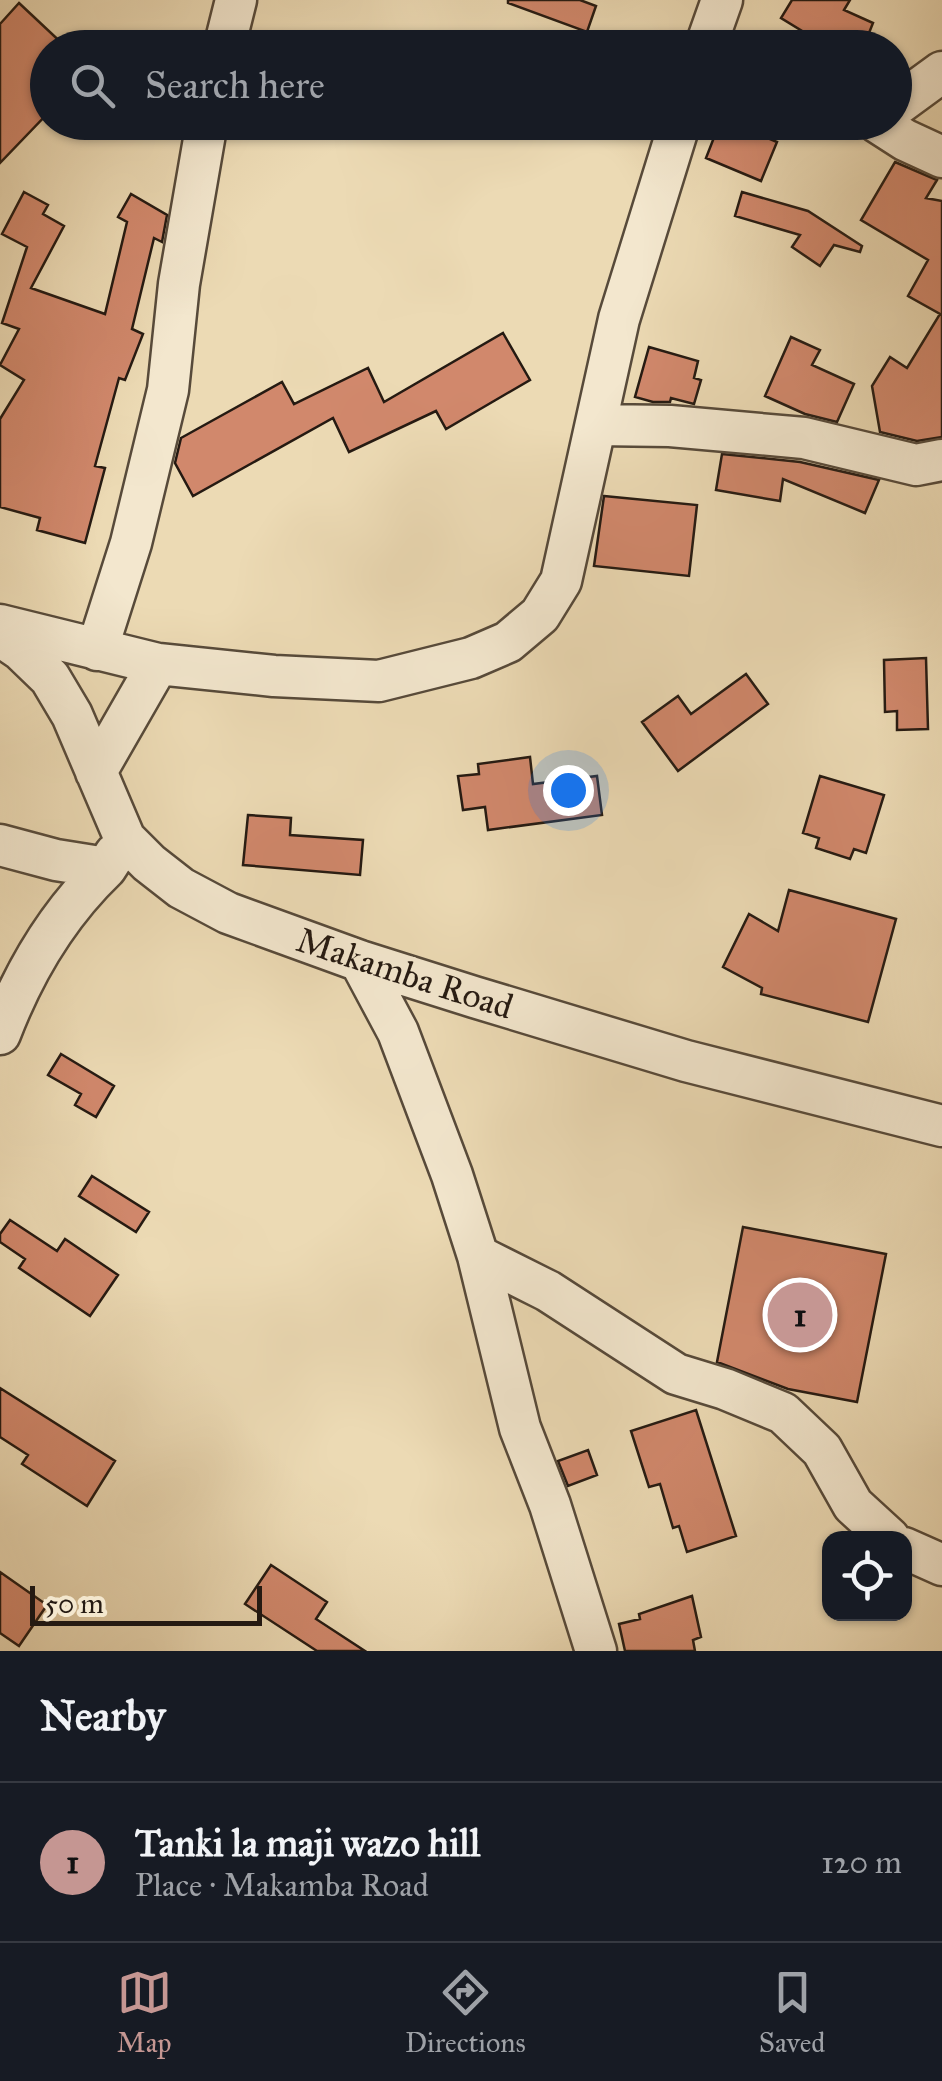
<!DOCTYPE html>
<meta charset="utf-8">
<style>
body{margin:0;font-family:"IM FELL Great Primer",serif;background:#242831;color:#f1f3f6}
.controls{position:absolute;right:30px;bottom:30px;display:grid;overflow:hidden;border-radius:20px;box-shadow:0 2px 8px #0004}
.controls button{width:90px;height:90px;display:grid;place-items:center;padding:0;border:0;border-bottom:2px solid #363941;background:#171b24;color:#f1f3f6;font:50px sans-serif}
.scale{position:absolute;left:30px;bottom:25px;width:232px;box-sizing:border-box;padding-left:10px;border:5px solid #251a12;border-top:0;font-size:28px;line-height:35px;white-space:nowrap;color:#251a12;-webkit-text-stroke:8px #f3e7ce;paint-order:stroke}
.you{position:absolute;left:568px;top:790px;width:35px;height:35px;margin:-25px;border:8px solid #fff;border-radius:50%;background:#1a73e8;box-shadow:0 0 0 15px #1a73e833}
.badge{display:grid;place-items:center;width:65px;height:65px;border-radius:50%;background:#c59692;color:#111;font-size:32px;font-weight:700}
.pin{position:absolute;translate:-50% -50%;border:5px solid #fff;box-shadow:0 2px 10px #0006}
.list{margin:0;padding:0;list-style:none}
h2{display:flex;justify-content:space-between;align-items:center;height:130px;margin:0;padding:0 40px;font-size:42px}
h2 small{font-size:32px;font-weight:400;color:#9ea1a6}
.list li{display:grid;grid-template-columns:65px 1fr auto;gap:30px;align-items:center;box-sizing:border-box;height:160px;padding:0 40px;border-top:2px solid #363941}
.list b{display:block;font-size:38px;white-space:nowrap}
.list p{margin:0;font-size:32px;white-space:nowrap;color:#9ea1a6}
.list em{font-size:32px;font-style:normal;color:#9ea1a6}
.icon{flex:none;width:55px;height:55px;fill:none;stroke:currentColor;stroke-width:2;stroke-linecap:round;stroke-linejoin:round}
.map{position:relative;flex:none;width:942px;height:1651px;overflow:hidden}
.search{position:absolute;background:#171b24;box-shadow:0 2px 8px #0004;left:30px;right:30px;top:30px;height:110px;display:flex;align-items:center;gap:25px;box-sizing:border-box;padding:0 35px;border-radius:55px;color:#9ea1a6;font-size:38px}
.sheet{height:290px;background:#171b24}
nav{display:flex;justify-content:space-around;align-items:center;box-sizing:border-box;height:140px;border-top:2px solid #363941;background:#171b24;font-size:28px;color:#9ea1a6}
nav a{display:grid;justify-items:center;gap:5px}
nav .on{color:#c59692}
.map>svg:first-child{display:block}
.building{fill:#d1886c;stroke:#251a12;stroke-width:2.5}
.lines{fill:none;stroke-linecap:round;stroke-linejoin:round}
.minor-casing{stroke:#574a3a;stroke-width:45}
.minor{stroke:#f3e7ce;stroke-width:40}
.labels{text-anchor:middle;stroke-width:9;stroke-linejoin:round;paint-order:stroke}
.street-label{font-size:35px;fill:#251a12;stroke:#f3e7ce}
</style>
<div class="map">
<svg width="942" height="1651" viewBox="0 0 942 1651">
<rect width="100%" height="100%" fill="#ecdab4"/>
<filter id="stains"><feTurbulence type="fractalNoise" baseFrequency=".002" numOctaves="4"/><feColorMatrix values="0 0 0 0 .2 0 0 0 0 .09 0 0 0 0 .02 0 0 0 .5 -.17"/></filter>
<radialGradient id="worn" r=".72"><stop offset=".6" stop-color="#630" stop-opacity="0"/><stop offset="1" stop-color="#630" stop-opacity=".3"/></radialGradient>
<path class="building" d="M 508,0 L 580,0 L 596,6 L 587,32 L 508,3 Z
M 792,0 L 850,0 L 844,10 L 873,23 L 863,48 L 830,48 L 781,18 Z
M 19,3 L 67,48 L 48,48 L 48,113 L 0,163 L 0,24 Z
M 720,122 L 730,122 L 777,142 L 761,181 L 706,158 Z
M 895,162 L 937,180 L 926,198 L 942,201 L 942,437 L 917,441 L 880,432 L 872,386 L 890,357 L 907,368 L 940,314 L 908,296 L 928,260 L 861,220 Z
M 24,192 L 48,205 L 43,214 L 64,226 L 31,288 L 105,314 L 127,222 L 118,217 L 131,194 L 167,215 L 162,242 L 154,238 L 132,329 L 143,334 L 125,380 L 119,378 L 95,466 L 105,468 L 85,543 L 37,530 L 40,518 L 0,507 L 0,419 L 24,380 L 0,365 L 19,329 L 2,323 L 27,247 L 2,234 Z
M 742,192 L 808,211 L 862,246 L 860,252 L 834,245 L 820,266 L 792,247 L 800,235 L 735,216 Z
M 503,333 L 530,380 L 446,429 L 436,411 L 349,452 L 333,418 L 193,496 L 175,463 L 181,438 L 282,382 L 294,404 L 368,368 L 384,402 Z
M 791,337 L 820,350 L 812,365 L 854,384 L 837,422 L 805,414 L 765,396 Z
M 649,347 L 698,361 L 694,378 L 701,380 L 694,404 L 671,398 L 670,402 L 653,402 L 635,397 Z
M 722,454 L 800,462 L 879,480 L 865,513 L 783,479 L 780,501 L 716,490 Z
M 604,496 L 697,505 L 689,576 L 594,566 Z
M 926,658 L 928,729 L 897,730 L 897,711 L 885,712 L 884,660 Z
M 746,674 L 768,704 L 678,771 L 642,722 L 678,696 L 691,714 Z
M 530,757 L 533,784 L 597,776 L 602,815 L 488,830 L 485,807 L 463,810 L 458,776 L 479,774 L 478,764 Z
M 820,776 L 884,795 L 866,853 L 854,849 L 850,859 L 816,848 L 819,838 L 803,833 Z
M 248,815 L 291,818 L 290,835 L 363,840 L 360,875 L 243,865 Z
M 789,890 L 896,919 L 868,1022 L 761,994 L 762,988 L 723,967 L 749,914 L 778,931 Z
M 61,1054 L 114,1086 L 96,1117 L 75,1105 L 81,1094 L 48,1075 Z
M 92,1176 L 149,1212 L 136,1232 L 79,1196 Z
M 10,1220 L 57,1251 L 65,1239 L 118,1275 L 90,1316 L 19,1268 L 25,1259 L 0,1242 L 0,1234 Z
M 743,1227 L 886,1254 L 857,1402 L 788,1389 L 717,1362 Z
M 0,1388 L 115,1461 L 87,1506 L 22,1464 L 28,1455 L 0,1437 Z
M 696,1410 L 736,1536 L 687,1552 L 679,1526 L 673,1528 L 660,1484 L 649,1487 L 631,1431 Z
M 588,1450 L 597,1475 L 568,1486 L 558,1461 Z
M 271,1565 L 327,1602 L 316,1619 L 365,1651 L 317,1651 L 245,1604 Z
M 0,1572 L 47,1605 L 19,1646 L 0,1633 Z
M 692,1596 L 701,1637 L 693,1640 L 695,1651 L 625,1651 L 619,1624 L 640,1619 L 639,1614 Z"/>
<g class="lines">
<defs>
<path id="minor" d="M 224,48 L 236,0
M 705,48 L 722,0
M 894,107 L 942,72
M 877,122 L 905,140 L 942,157
M 596,425 L 670,426 L 804,438 L 916,465 L 942,460
M 0,625 L 158,664 L 274,676 L 379,681 L 471,658 L 508,642 L 540,615 L 561,581 L 619,319 L 680,122
M 0,636 L 21,650 L 50,678 L 72,715 L 125,839 L 149,863 L 181,888 L 228,913 L 360,961 L 474,997 L 686,1061 L 942,1126
M 97,650 L 131,543 L 168,390 L 179,284 L 207,122
M 96,772 L 158,664
M 0,845 L 56,860 L 106,868 L 115,854
M 360,961 L 398,1032 L 452,1175 L 478,1256 L 520,1428 L 550,1505 L 596,1651
M 0,1034 C 24,971 57,915 106,868
M 478,1256 L 548,1291 L 676,1374 L 725,1389 L 783,1413 L 822,1450 L 853,1505 L 889,1538
M 904,1548 L 942,1565"/>
</defs>
<use href="#minor" class="minor-casing"/>
<use href="#minor" class="minor"/>
</g>
<g class="labels">
<g class="street-label">
<text transform="translate(405 973) rotate(18)" y="12">Makamba Road</text>
</g>
</g>
<rect width="100%" height="100%" filter="url(#stains)"/>
<rect width="100%" height="100%" fill="url(#worn)"/>
</svg>
<div class="controls">
<button><svg class="icon" aria-label="locate" viewBox="0 0 24 24"><circle cx="12" cy="12" r="6"/><path d="M12 2v4M12 18v4M2 12h4M18 12h4"/></svg></button>
</div>
<div class="scale">50 m</div>
<div class="you"></div>
<div class="pin badge" style="left:800px;top:1315px">1</div>
<div class="search"><svg class="icon" aria-label="search" viewBox="0 0 24 24"><circle cx="10" cy="10" r="6"/><path d="M15 15l6 6"/></svg>Search here</div>
</div>
<section class="sheet">
<h2>Nearby<small></small></h2>
<ul class="list">
<li><span class="badge">1</span><div><b>Tanki la maji wazo hill</b><p>Place · Makamba Road</p></div><em>120 m</em></li>
</ul>
</section>
<nav>
<a class="on"><svg class="icon" aria-label="map" viewBox="0 0 24 24"><path d="M3 6l6-2 6 2 6-2v14l-6 2-6-2-6 2zM9 4v14M15 6v14"/></svg>Map</a>
<a><svg class="icon" aria-label="directions" viewBox="0 0 24 24"><path d="M12 3l9 9-9 9-9-9zM9 14v-3h6M13 9l2 2-2 2"/></svg>Directions</a>
<a><svg class="icon" aria-label="saved" viewBox="0 0 24 24"><path d="M7 4h10v16l-5-4-5 4z"/></svg>Saved</a>
</nav>
